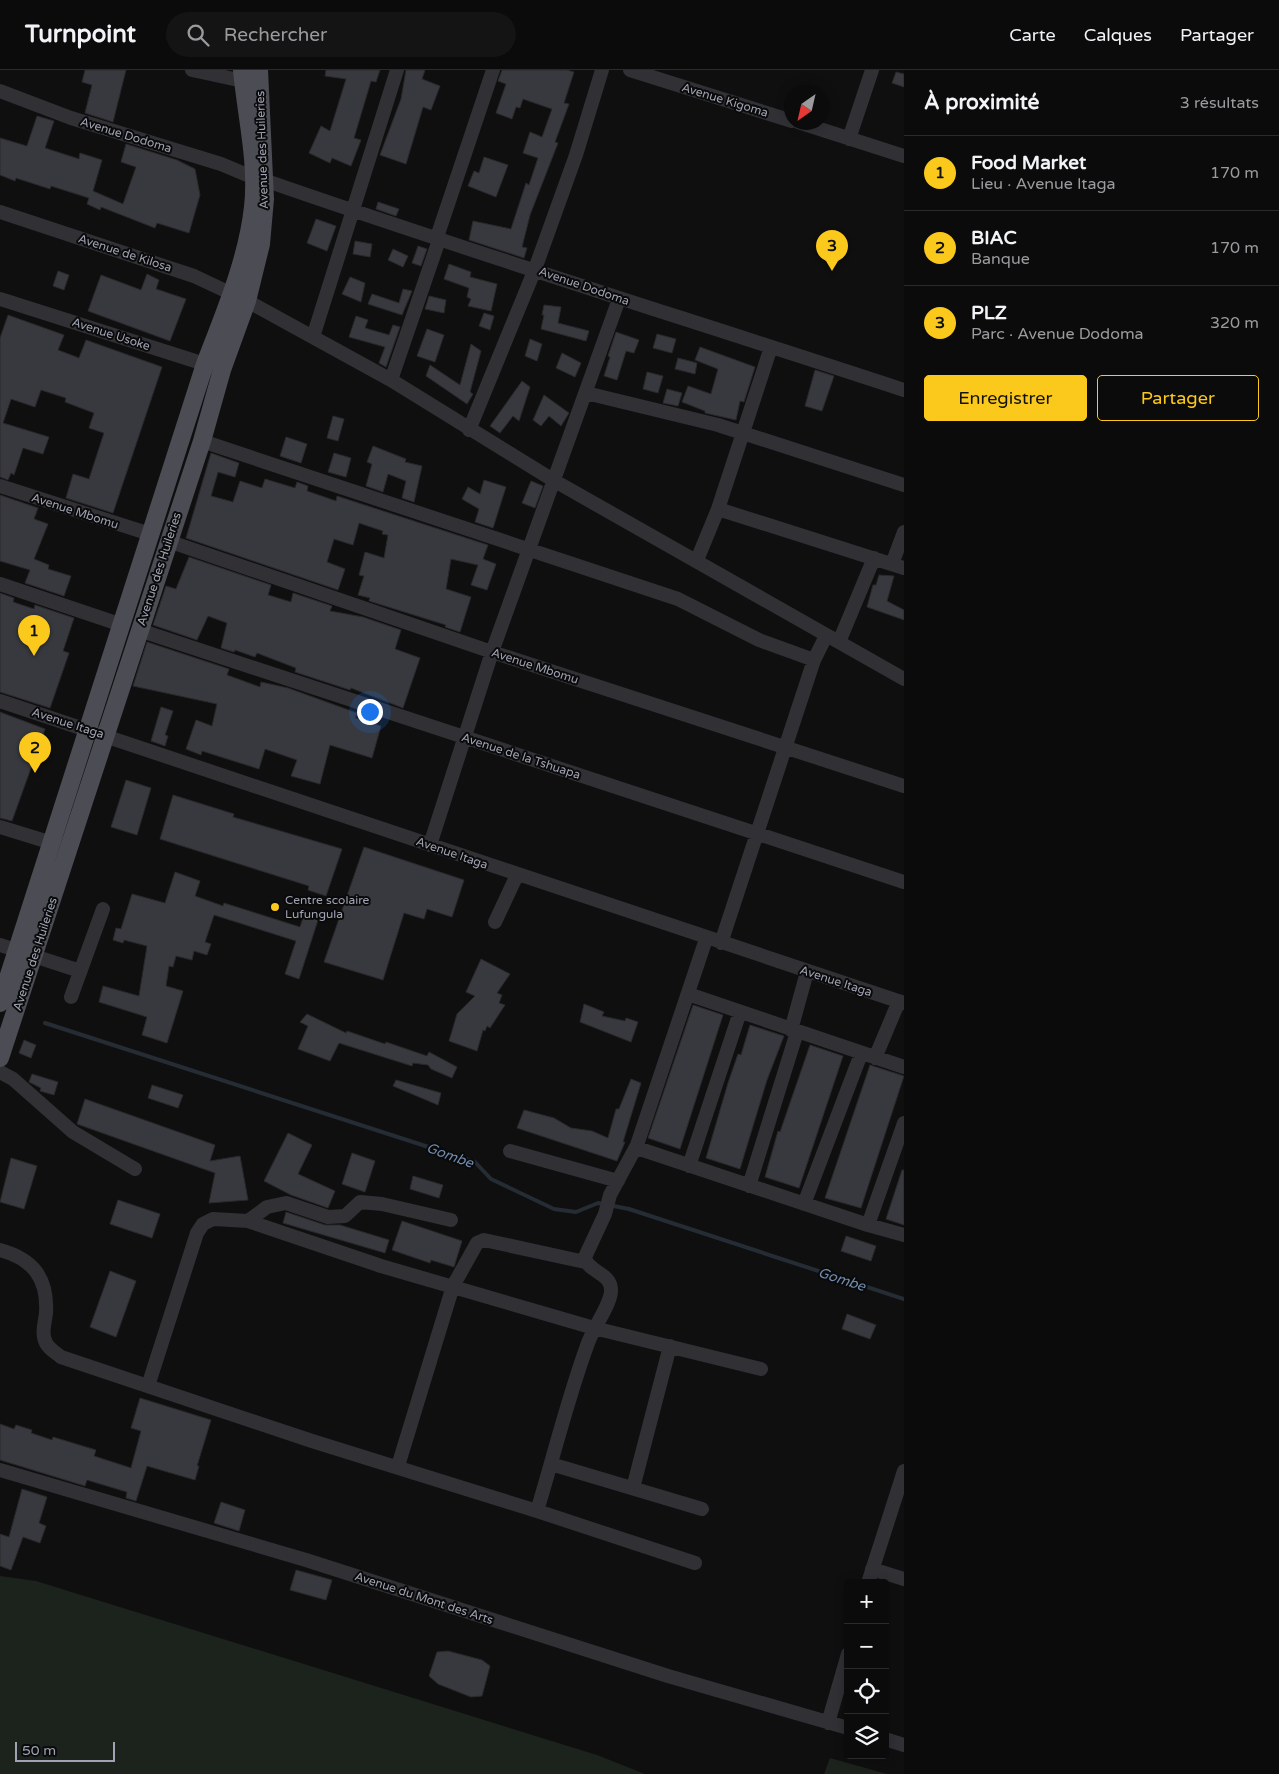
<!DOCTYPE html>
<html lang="fr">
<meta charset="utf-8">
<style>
body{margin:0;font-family:"Varela Round",sans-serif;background:#141415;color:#f1f3f6}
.controls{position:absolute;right:15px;bottom:15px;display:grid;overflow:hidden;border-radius:5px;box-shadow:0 2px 12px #0003}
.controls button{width:45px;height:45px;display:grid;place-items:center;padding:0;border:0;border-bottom:1px solid #2b2b2d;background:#0b0b0c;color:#f1f3f6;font:25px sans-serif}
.compass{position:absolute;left:784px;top:15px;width:45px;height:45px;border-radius:50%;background:#0b0b0c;box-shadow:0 2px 12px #0003;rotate:214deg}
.scale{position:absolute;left:15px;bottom:12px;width:100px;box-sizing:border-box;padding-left:5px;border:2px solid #9fa3b2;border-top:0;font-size:14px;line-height:18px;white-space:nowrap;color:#9fa3b2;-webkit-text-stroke:4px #0a0a0b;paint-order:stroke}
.you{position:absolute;left:369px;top:641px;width:18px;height:18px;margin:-12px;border:4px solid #fff;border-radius:50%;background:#1a73e8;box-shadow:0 0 0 8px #1a73e833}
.badge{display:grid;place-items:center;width:32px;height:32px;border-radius:50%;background:#fbc91c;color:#111;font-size:16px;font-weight:700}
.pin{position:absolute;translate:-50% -41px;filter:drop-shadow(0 1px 2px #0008)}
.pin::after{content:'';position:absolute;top:26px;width:18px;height:15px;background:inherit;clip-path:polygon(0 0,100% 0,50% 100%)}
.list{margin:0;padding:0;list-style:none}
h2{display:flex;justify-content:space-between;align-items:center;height:65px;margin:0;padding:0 20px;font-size:21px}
h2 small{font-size:16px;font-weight:400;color:#9a9b9d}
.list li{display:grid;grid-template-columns:32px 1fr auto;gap:15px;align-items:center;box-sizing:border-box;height:75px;padding:0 20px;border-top:1px solid #2b2b2d}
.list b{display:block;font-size:19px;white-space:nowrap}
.list p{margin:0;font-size:16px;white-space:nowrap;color:#9a9b9d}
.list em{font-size:16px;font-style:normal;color:#9a9b9d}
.actions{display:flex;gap:10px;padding:15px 20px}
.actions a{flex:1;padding:11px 0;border:1px solid #fbc91c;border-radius:5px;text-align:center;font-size:18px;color:#fbc91c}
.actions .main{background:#fbc91c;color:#111}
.icon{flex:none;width:28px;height:28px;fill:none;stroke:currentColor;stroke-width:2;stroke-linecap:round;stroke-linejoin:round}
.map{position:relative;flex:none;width:904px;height:1704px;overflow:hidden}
header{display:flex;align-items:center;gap:30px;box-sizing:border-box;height:70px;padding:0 25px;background:#0b0b0c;border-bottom:1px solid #2b2b2d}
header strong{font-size:24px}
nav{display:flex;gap:28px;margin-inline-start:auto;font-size:18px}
.search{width:350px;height:45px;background:#141415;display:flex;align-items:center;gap:12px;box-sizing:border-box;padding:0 18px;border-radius:28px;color:#9a9b9d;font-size:19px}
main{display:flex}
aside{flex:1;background:#0b0b0c}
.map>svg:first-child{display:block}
.green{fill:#1b231c}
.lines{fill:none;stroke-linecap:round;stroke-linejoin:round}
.stream{stroke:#252c34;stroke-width:4}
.building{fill:#38393e;stroke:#29292c}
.minor{stroke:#303035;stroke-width:14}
.major{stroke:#4b4c54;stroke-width:18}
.poi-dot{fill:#fbc91c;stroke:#0a0a0b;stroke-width:2}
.labels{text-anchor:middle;stroke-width:4;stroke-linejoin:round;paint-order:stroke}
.street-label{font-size:12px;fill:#9fa3b2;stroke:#0a0a0b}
.poi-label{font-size:12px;fill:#9fa3b2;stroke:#0a0a0b;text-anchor:start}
.water-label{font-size:14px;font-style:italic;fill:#738db0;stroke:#0a0a0b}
</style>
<header>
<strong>Turnpoint</strong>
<div class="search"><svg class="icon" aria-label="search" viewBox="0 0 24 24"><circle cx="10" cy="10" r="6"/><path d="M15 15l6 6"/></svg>Rechercher</div>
<nav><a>Carte</a><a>Calques</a><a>Partager</a></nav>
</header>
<main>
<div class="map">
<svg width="904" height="1704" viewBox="0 0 904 1704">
<rect width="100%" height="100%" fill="#0f0f10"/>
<path class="green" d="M 0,1506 L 36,1511 L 597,1685 L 645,1704 L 0,1704 Z
M 830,1688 L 887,1704 L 824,1704 Z"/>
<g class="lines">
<path class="stream" d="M 45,953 L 475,1092 L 491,1109 L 554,1139 L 576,1142 L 598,1133 L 629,1139 L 904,1229"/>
</g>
<path class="building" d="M 85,0 L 126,0 L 113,52 L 85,43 L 92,15 L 82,12 Z
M 326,0 L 380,0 L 376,12 L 371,11 L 354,68 L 361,70 L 351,96 L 332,88 L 330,93 L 309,83 L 321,56 L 330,61 L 346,9 L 325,6 Z
M 406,0 L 425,0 L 422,9 L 440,16 L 431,40 L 423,37 L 406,94 L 380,85 L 401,29 Z
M 502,0 L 567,0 L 574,2 L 564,33 L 569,34 L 555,72 L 558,73 L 530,145 L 522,177 L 527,178 L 524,188 L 469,170 L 473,151 L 511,159 L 526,113 L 529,115 L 538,88 L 523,83 L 530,62 L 542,67 L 552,39 L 523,29 L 520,38 L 516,37 L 512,49 L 496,43 L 506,14 L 498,11 Z
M 896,2 L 904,4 L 904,17 L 892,13 Z
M 37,46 L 54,51 L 45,78 L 79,89 L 80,83 L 102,90 L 93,121 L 123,134 L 136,97 L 121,92 L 126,74 L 177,90 L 195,99 L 200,125 L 189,163 L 157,153 L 155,158 L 101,137 L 100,140 L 87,134 L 89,128 L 51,116 L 50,119 L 16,108 L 15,111 L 0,105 L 0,68 L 27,76 Z
M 484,87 L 508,95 L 496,127 L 468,116 L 474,101 L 479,103 Z
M 378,132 L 399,139 L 396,146 L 376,139 Z
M 316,149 L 336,156 L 327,181 L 307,173 Z
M 355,171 L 372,174 L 370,187 L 353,184 Z
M 418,176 L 427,179 L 421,196 L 412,193 Z
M 393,179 L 408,186 L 403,197 L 388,190 Z
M 449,194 L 471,202 L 470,207 L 497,214 L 491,241 L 468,236 L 471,229 L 467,227 L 469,218 L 444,209 Z
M 58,201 L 69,205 L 64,220 L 53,216 Z
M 147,204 L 159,210 L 156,219 L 186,229 L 170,271 L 88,241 L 101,205 L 141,220 Z
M 350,207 L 365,213 L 361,232 L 342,224 Z
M 403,219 L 412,221 L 402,245 L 368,234 L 372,224 L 399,233 Z
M 429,226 L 446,230 L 444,243 L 425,239 Z
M 544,235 L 561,237 L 558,253 L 589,261 L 586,271 L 541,259 L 544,245 L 542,245 Z
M 484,243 L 494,246 L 490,260 L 479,256 Z
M 8,245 L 64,265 L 58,280 L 79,288 L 86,270 L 162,297 L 113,443 L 66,428 L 73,404 L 89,409 L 104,363 L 89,358 L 94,343 L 65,332 L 66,328 L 41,320 L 35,337 L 11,329 L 3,353 L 49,367 L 43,384 L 23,378 L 14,405 L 11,403 L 8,410 L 0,407 L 0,268 Z
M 356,246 L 368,250 L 365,258 L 389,265 L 393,255 L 400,257 L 386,297 L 379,293 L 385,277 L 349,267 Z
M 427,259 L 444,265 L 435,292 L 417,286 Z
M 616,262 L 639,270 L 634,283 L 626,281 L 617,310 L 604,306 L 610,287 L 608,286 Z
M 657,264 L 676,269 L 672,283 L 653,278 Z
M 530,269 L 542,274 L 537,291 L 525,286 Z
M 471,274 L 481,281 L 470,322 L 473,324 L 467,334 L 426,306 L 430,295 L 460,315 Z
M 700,277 L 755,297 L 744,332 L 740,331 L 736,350 L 705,343 L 705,341 L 682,332 L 688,316 L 711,324 L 718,299 L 695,290 Z
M 562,283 L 581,293 L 575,307 L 556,298 Z
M 678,288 L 697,293 L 695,304 L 675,299 Z
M 815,300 L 834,306 L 822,341 L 805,336 Z
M 647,302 L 663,306 L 658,323 L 643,319 Z
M 522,311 L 530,317 L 519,351 L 513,346 L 500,363 L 490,356 Z
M 667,319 L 682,323 L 678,336 L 663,333 Z
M 544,325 L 569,343 L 561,356 L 549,346 L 541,356 L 533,350 Z
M 333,346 L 344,349 L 338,371 L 327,368 Z
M 286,367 L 307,374 L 301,393 L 280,386 Z
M 373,376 L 406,389 L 405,392 L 422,396 L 414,432 L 402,428 L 406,411 L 388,404 L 383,422 L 366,416 L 372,394 L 367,392 Z
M 211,383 L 239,393 L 235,407 L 218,402 L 211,426 L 233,432 L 240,411 L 262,418 L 265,409 L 295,418 L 297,412 L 308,416 L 307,421 L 336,431 L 337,426 L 488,475 L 483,489 L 496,494 L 487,520 L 471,515 L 478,495 L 451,489 L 446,519 L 471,527 L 460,562 L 445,557 L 446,555 L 369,531 L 370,528 L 358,525 L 364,506 L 359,505 L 365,482 L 384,488 L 388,465 L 382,464 L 383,461 L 359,453 L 353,475 L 334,469 L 327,492 L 345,499 L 338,520 L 186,468 Z
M 334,383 L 351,388 L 346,407 L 328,402 Z
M 484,410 L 506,417 L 493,458 L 475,452 L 479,439 L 462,429 L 468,417 L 480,424 Z
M 531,411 L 543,416 L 535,438 L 522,433 Z
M 0,425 L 38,438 L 34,449 L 48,454 L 34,489 L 49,495 L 48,499 L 71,506 L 64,526 L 25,513 L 30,500 L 0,491 Z
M 189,487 L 271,515 L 268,525 L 291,532 L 293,523 L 332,536 L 330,541 L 363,547 L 401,560 L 395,579 L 420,588 L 403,638 L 351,618 L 350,620 L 295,602 L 296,598 L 257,583 L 255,587 L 235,580 L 234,582 L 221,578 L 227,553 L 208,546 L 197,570 L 153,555 L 166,516 L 176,519 Z
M 879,505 L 894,506 L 887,531 L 904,540 L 904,550 L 867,537 L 873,515 L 876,515 Z
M 0,523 L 14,528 L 13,532 L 34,539 L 35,535 L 74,548 L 63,581 L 69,583 L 50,638 L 0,622 Z
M 147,572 L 229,599 L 227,605 L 260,617 L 261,612 L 288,618 L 357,643 L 355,648 L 381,656 L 372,688 L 330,675 L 320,714 L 291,706 L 297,690 L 265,679 L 259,699 L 202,681 L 201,685 L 186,679 L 196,650 L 212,656 L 217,634 L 133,616 Z
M 161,637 L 173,641 L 165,665 L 168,666 L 165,676 L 151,671 Z
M 0,642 L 45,659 L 12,751 L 0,748 Z
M 126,710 L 151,718 L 137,765 L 111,757 Z
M 173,725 L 234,744 L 233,747 L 342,779 L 326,826 L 308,820 L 309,816 L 160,769 Z
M 364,777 L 464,810 L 452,847 L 427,839 L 424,849 L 404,843 L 383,910 L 324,892 Z
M 175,802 L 200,811 L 195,826 L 223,836 L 224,833 L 300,857 L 304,845 L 318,850 L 299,909 L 285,904 L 296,871 L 214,845 L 205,872 L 211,874 L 207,885 L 194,881 L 192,890 L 176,886 L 173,897 L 169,896 L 166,916 L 183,921 L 167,973 L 142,965 L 147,947 L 99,932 L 103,916 L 139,926 L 147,876 L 124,870 L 123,873 L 113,870 L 116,858 L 121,859 L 132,824 L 165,833 Z
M 481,889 L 510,904 L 497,923 L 502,925 L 499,933 L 505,935 L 490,958 L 487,956 L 485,961 L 483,960 L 477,981 L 449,971 L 457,944 L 475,926 L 466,922 Z
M 584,934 L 604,942 L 602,946 L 625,951 L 626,948 L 638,952 L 631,972 L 580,952 Z
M 693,935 L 723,945 L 680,1079 L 648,1068 Z
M 307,944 L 346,963 L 347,961 L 385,974 L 386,972 L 427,986 L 429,982 L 457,997 L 452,1008 L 431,999 L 428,995 L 413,993 L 412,996 L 339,973 L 330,991 L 298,979 L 308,956 L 300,952 Z
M 750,955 L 784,966 L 767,1010 L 740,1099 L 706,1088 L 728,1013 L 738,984 L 741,985 Z
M 24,970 L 36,975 L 31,988 L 19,983 Z
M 810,975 L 843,986 L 799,1118 L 765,1107 L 778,1061 L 780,1062 Z
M 870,995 L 904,1006 L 861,1138 L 825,1128 Z
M 32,1004 L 58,1012 L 54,1025 L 40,1021 L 41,1018 L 29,1012 Z
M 631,1009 L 641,1013 L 623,1072 L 625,1072 L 617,1091 L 517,1058 L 524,1040 L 554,1048 L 571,1058 L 592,1061 L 608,1068 L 616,1039 L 619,1039 Z
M 396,1010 L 441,1023 L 438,1035 L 393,1016 Z
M 152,1015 L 183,1025 L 178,1038 L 148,1028 Z
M 85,1029 L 215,1075 L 210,1091 L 240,1086 L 248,1130 L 209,1133 L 215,1103 L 77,1054 Z
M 288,1063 L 312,1075 L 298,1104 L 335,1121 L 328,1138 L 291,1125 L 264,1111 Z
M 352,1083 L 375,1091 L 365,1122 L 342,1114 Z
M 11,1088 L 37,1096 L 24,1139 L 0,1132 Z
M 902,1100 L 904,1100 L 904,1155 L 886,1149 Z
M 413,1106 L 443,1115 L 439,1128 L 410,1119 Z
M 118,1130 L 160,1144 L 152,1168 L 110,1154 Z
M 286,1142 L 325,1155 L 340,1155 L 389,1170 L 385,1183 L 283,1153 Z
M 402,1151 L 462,1171 L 454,1197 L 431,1190 L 430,1193 L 392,1180 Z
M 846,1166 L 876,1176 L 871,1191 L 841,1181 Z
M 110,1201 L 136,1211 L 116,1267 L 90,1257 Z
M 847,1244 L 876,1255 L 870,1269 L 842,1259 Z
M 140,1328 L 211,1350 L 197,1396 L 199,1396 L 195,1410 L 147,1396 L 136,1431 L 126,1428 L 127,1422 L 87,1410 L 85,1416 L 0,1390 L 0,1354 L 14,1359 L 16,1355 L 32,1360 L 31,1363 L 52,1370 L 53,1367 L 96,1380 L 94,1386 L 131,1398 L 141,1361 L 131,1358 Z
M 22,1419 L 47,1427 L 39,1453 L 46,1456 L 40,1473 L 23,1467 L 11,1500 L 0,1496 L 0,1464 L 9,1467 Z
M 221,1432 L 245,1440 L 239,1461 L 214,1453 Z
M 296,1500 L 332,1510 L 326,1530 L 290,1520 Z
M 448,1581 L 482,1590 L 490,1596 L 482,1626 L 471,1627 L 438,1614 L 429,1606 L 437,1582 Z"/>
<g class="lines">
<path class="minor" d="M 192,0 L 243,11
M 630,0 L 792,51
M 0,21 L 71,48 L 221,94 L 252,107
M 798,52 L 904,86
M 849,69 L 872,0
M 264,110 C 476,184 691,250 904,320
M 0,142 L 194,206 L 247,231 L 391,310 L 553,410 L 904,609
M 436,170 L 493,0
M 0,229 L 214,297
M 313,267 L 397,0
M 391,310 L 439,170
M 586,323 L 718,355 L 904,415
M 469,360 L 535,199 L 576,85 L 602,0
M 202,371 L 678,529 L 759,570 L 814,590
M 0,416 L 150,464
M 718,439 L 904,498
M 168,471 L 492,582 L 904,716
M 697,490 L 718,439 L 771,277
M 892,494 L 904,462
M 0,514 L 122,555
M 139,560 L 904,812
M 839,572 L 874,488
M 0,631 L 904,933
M 0,757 L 52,773
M 430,775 L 492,582 L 619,229
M 495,852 L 517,805
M 721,873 L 814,590 L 826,566
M 0,875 L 80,901
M 688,924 L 904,997
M 71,927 L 103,839
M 791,960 L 807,902
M 875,988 L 899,931
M 0,1002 L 13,1009 L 73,1062 L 135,1099
M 637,1075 L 640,1079 L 868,1155 L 904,1165
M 510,1081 L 618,1111
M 689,1096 L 740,942
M 749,1116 L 797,962
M 804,1134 L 861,984
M 248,1151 L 267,1137 L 286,1133 L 328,1147 L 345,1146 L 360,1132 L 382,1134 L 451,1150
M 868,1155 L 904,1053
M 0,1180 C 33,1189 48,1208 46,1243 C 45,1253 41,1263 46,1273 C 49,1279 56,1283 61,1287 L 312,1371 L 537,1441 L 695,1493
M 148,1316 L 197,1163 L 203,1154 L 213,1149 L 248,1151 L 381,1196 L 594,1258 L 761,1299
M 551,1394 L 702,1439
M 398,1396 L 453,1216 L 477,1173 L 484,1170 L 585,1192
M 0,1400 L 306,1490 L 668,1606 L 848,1658
M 633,1418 L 670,1276
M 537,1441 C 554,1385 568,1327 588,1273 C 593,1258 611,1234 611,1221 C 612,1202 586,1202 585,1187 L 605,1144 L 610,1125 L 637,1075 L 706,869
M 872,1499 L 904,1509
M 868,1513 L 904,1401
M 828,1653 L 848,1584
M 885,1669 L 904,1675"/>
<path class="major" d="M 0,933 L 205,294 C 224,244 247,191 253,137 C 258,92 246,45 242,0
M 0,988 L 202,371 L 222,300 L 247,231 L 261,174 L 265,129 L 259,0"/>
</g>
<circle class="poi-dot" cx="275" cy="837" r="5"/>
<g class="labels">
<g class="street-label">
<text transform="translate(725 30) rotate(17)" y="4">Avenue Kigoma</text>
<text transform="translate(126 65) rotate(17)" y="4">Avenue Dodoma</text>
<text transform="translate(262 80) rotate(-92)" y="4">Avenue des Huileries</text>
<text transform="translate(125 183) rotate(18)" y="4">Avenue de Kilosa</text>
<text transform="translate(584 216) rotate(19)" y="4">Avenue Dodoma</text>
<text transform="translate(111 264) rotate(18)" y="4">Avenue Usoke</text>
<text transform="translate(75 441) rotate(18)" y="4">Avenue Mbomu</text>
<text transform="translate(159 499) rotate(-72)" y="4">Avenue des Huileries</text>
<text transform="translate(535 596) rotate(18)" y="4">Avenue Mbomu</text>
<text transform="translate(68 653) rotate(18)" y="4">Avenue Itaga</text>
<text transform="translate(521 686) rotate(18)" y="4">Avenue de la Tshuapa</text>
<text transform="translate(452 783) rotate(19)" y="4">Avenue Itaga</text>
<text transform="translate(35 884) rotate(-72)" y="4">Avenue des Huileries</text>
<text transform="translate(836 911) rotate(18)" y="4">Avenue Itaga</text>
<text transform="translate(424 1528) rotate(18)" y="4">Avenue du Mont des Arts</text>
</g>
<g class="poi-label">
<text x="285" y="834">Centre scolaire<tspan x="285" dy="14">Lufungula</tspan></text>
</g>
<g class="water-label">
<text transform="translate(450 1085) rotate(20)" y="5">Gombe</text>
<text transform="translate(842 1209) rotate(18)" y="5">Gombe</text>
</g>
</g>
</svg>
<div class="controls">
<button>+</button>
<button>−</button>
<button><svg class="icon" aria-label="locate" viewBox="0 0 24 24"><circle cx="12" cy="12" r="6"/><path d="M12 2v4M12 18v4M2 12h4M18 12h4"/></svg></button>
<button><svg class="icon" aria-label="layers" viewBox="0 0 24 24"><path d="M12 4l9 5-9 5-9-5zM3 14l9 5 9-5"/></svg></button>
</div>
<svg class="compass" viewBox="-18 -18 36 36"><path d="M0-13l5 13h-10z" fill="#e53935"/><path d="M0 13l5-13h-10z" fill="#9a9b9d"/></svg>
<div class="scale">50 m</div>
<div class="you"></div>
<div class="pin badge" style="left:34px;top:586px">1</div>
<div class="pin badge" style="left:35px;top:703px">2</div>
<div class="pin badge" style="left:832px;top:201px">3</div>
</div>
<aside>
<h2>À proximité<small>3 résultats</small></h2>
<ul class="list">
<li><span class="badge">1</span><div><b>Food Market</b><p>Lieu · Avenue Itaga</p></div><em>170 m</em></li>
<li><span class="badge">2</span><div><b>BIAC</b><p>Banque</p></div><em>170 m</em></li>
<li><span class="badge">3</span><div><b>PLZ</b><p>Parc · Avenue Dodoma</p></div><em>320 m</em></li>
</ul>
<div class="actions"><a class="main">Enregistrer</a><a>Partager</a></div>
</aside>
</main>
